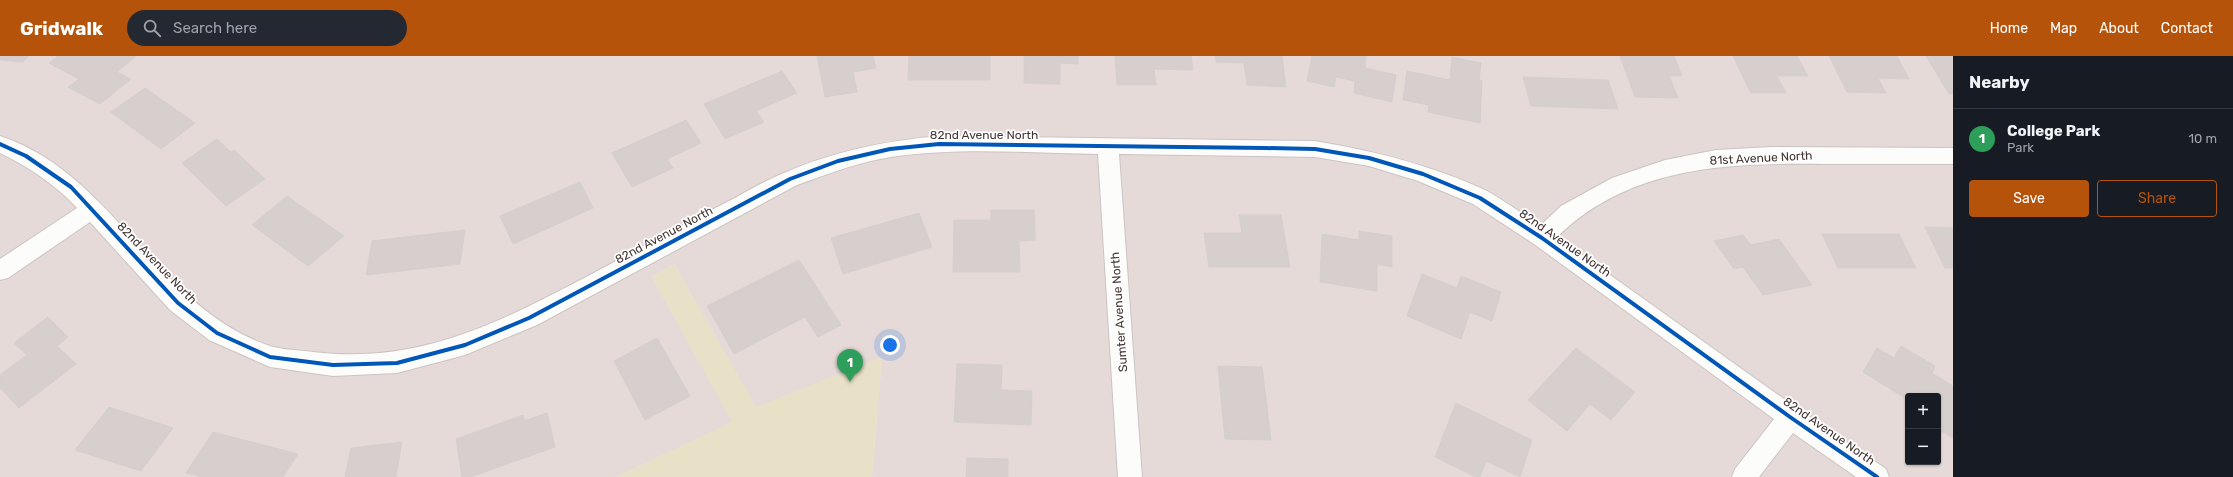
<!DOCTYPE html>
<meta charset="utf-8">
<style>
body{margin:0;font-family:Rubik,sans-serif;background:#242831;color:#f1f3f6}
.controls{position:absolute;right:12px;bottom:12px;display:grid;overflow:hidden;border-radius:4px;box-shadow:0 1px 3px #0004}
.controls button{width:36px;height:36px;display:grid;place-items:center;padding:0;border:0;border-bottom:1px solid #363941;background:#171b24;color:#f1f3f6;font:20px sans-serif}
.you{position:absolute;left:890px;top:289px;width:14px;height:14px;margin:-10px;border:3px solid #fff;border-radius:50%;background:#1a73e8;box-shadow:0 0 0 6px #1a73e833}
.badge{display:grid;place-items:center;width:26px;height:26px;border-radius:50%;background:#b45309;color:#fff;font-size:13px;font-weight:700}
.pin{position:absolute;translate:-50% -33px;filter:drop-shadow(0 1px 2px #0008)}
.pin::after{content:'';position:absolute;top:21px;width:14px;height:12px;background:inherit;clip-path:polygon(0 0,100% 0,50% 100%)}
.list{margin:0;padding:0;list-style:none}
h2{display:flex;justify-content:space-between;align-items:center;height:52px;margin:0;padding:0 16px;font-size:17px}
h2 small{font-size:13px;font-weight:400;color:#9ea1a6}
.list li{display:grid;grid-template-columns:26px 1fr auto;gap:12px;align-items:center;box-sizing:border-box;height:60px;padding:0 16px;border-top:1px solid #363941}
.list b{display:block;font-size:15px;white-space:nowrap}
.list p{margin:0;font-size:13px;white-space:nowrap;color:#9ea1a6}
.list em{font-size:13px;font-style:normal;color:#9ea1a6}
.actions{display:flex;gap:8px;padding:12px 16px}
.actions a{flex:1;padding:9px 0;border:1px solid #b45309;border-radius:4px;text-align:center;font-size:14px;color:#b45309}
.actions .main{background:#b45309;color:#fff}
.icon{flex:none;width:22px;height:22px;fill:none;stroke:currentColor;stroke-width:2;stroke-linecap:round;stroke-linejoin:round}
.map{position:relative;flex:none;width:1953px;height:421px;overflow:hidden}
header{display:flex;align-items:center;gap:24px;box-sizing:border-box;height:56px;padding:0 20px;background:#b45309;color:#fff}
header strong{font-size:19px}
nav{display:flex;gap:22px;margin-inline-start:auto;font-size:14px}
.search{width:280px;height:36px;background:#242831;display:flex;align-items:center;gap:10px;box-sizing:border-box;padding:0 14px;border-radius:22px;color:#9ea1a6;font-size:15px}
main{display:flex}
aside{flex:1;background:#171b24}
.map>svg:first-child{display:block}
.residential{fill:#e6dad8;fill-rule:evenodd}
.green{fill:#e8e1c8}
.building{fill:#d6cfce;stroke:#d6cecd}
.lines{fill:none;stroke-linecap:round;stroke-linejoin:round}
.minor-casing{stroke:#cac4c3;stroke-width:2}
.minor{fill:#fcfcfb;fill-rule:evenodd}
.cycleway-casing{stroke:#fff;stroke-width:6}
.cycleway{stroke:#0057b8;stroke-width:4}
.labels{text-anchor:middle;stroke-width:3.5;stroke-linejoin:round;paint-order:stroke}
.street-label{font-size:12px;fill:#433534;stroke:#fff}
</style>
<header>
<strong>Gridwalk</strong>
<div class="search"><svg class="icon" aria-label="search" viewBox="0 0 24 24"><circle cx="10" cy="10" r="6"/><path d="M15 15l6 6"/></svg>Search here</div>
<nav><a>Home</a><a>Map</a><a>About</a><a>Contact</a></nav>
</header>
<main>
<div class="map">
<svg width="1953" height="421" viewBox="0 0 1953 421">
<rect width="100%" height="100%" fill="#eee8e7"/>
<path class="residential" d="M 0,0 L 1953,0 L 1953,421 L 872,421 L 882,301 L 756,352 L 674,208 L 652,221 L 733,366 L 616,421 L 0,421 ZM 1908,340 L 1938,340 L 1938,406 L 1908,406 Z"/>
<path class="green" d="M 674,208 L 756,351 L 882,301 L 872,421 L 616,421 L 732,366 L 652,221 Z"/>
<path class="building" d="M 0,0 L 29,0 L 23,6 L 0,4 Z
M 58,0 L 136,0 L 117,16 L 131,23 L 100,48 L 68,31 L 79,23 L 49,7 Z
M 817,0 L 873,0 L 876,12 L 853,16 L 857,36 L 825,41 Z
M 909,0 L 990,0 L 990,24 L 908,24 Z
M 1024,0 L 1078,0 L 1078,8 L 1060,7 L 1060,28 L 1024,27 Z
M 1115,0 L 1191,0 L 1193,14 L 1154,13 L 1156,29 L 1117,29 Z
M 1215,0 L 1282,0 L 1286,31 L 1247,29 L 1244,7 L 1216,6 Z
M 1312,0 L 1366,0 L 1365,12 L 1396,19 L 1392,46 L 1354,37 L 1355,25 L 1336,21 L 1334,31 L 1307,25 Z
M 1620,0 L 1674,0 L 1682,20 L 1669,20 L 1678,42 L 1635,41 Z
M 1733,0 L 1797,0 L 1808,20 L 1777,20 L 1786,37 L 1751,37 Z
M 1829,0 L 1897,0 L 1909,23 L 1878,22 L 1886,37 L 1847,36 Z
M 1926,0 L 1953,0 L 1953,38 L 1949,38 Z
M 1452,1 L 1481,7 L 1479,24 L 1482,25 L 1480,67 L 1428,56 L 1429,49 L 1403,44 L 1407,15 L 1450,24 Z
M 782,15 L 797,37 L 756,55 L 764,66 L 725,83 L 704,48 Z
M 1523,21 L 1608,24 L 1618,53 L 1531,50 Z
M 145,32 L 195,67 L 161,93 L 111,56 Z
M 686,64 L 701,87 L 667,103 L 673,112 L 632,131 L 612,97 Z
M 217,83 L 231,96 L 234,94 L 265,123 L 226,150 L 182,107 Z
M 580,126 L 593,152 L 513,188 L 500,160 Z
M 287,140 L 344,180 L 308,210 L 252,169 Z
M 991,154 L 1034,154 L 1035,184 L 1019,185 L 1020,216 L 953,216 L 954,164 L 991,164 Z
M 919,157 L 932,191 L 843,218 L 831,182 Z
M 1239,159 L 1281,159 L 1290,211 L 1209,211 L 1204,177 L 1242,177 Z
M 1925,171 L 1953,172 L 1953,212 L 1945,212 Z
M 465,174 L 460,208 L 366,219 L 372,185 Z
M 1359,175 L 1392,180 L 1392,211 L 1377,208 L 1377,235 L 1320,226 L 1322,178 L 1359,184 Z
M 1822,178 L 1899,178 L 1916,212 L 1838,212 Z
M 1743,179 L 1751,189 L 1779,183 L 1812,229 L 1763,239 L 1743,211 L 1734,213 L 1714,185 Z
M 799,204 L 841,269 L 818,281 L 805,261 L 734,298 L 707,250 Z
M 1422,218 L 1457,232 L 1461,220 L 1501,236 L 1492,265 L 1470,256 L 1461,283 L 1407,260 Z
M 48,261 L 68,281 L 57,290 L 76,308 L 19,352 L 0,332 L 0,319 L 27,299 L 14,287 Z
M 657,282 L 690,340 L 645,364 L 614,305 Z
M 1901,290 L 1935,310 L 1932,317 L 1953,330 L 1953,382 L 1938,373 L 1938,340 L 1908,340 L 1908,344 L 1863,316 L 1877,292 L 1894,302 Z
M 1576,292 L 1635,336 L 1611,364 L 1590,348 L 1567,375 L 1528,344 Z
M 957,308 L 1002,309 L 1001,334 L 1032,335 L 1031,369 L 954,366 Z
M 1218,310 L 1262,311 L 1271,384 L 1225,383 Z
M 1456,347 L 1532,384 L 1520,421 L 1486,405 L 1480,421 L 1476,421 L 1435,401 Z
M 109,351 L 173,372 L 141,415 L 75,394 Z
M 547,357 L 555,391 L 471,421 L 462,421 L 456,383 L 523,359 L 524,365 Z
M 213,376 L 298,398 L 283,421 L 202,421 L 186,417 Z
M 402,386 L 396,421 L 345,421 L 351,392 Z
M 967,402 L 1008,403 L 1008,421 L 966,421 Z"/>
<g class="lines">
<defs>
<path id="minor" d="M 0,80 C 114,117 156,252 270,290 C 283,294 299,294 313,296 C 419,309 500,266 590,219 C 636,194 681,170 727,146 C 746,136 764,125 784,117 C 834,95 885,85 939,80 L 1315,85 C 1374,95 1432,109 1487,135 C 1505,145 1523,158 1540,170 L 1561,150 L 1612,122 L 1665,104 L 1716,94 L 1771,91 L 1953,92 L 1953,108 C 1911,108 1868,108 1826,108 C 1729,107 1631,109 1557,181 L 1798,353 L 1886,413 L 1889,421 L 1856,421 L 1793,377 L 1759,421 L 1732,421 L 1735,413 L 1774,363 L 1534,188 L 1473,148 L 1418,125 L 1369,110 L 1315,101 L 1119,98 L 1142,421 L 1118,421 L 1098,98 C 1030,97 959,91 891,101 C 858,106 828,118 797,129 L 537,269 L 465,299 L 397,317 L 333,320 L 270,311 L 209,284 L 170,254 L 90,166 L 8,222 L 0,224 L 0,203 L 77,152 C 56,129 29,111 0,97 Z"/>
</defs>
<use href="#minor" class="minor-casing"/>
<use href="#minor" class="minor"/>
<defs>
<path id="cycleway" d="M 0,88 L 26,100 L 71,131 L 178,247 L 217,277 L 270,301 L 333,309 L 397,307 L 465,289 L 529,262 L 790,123 L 838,105 L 890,93 L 939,88 L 1265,92 L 1315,93 L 1369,102 L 1423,118 L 1480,142 L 1542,182 L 1790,361 L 1877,421"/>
</defs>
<use href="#cycleway" class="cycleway-casing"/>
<use href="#cycleway" class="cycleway"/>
</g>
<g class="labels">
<g class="street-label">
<text x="984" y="83">82nd Avenue North</text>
<text transform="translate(1761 102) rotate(-3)" y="4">81st Avenue North</text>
<text transform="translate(664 179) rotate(-28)" y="4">82nd Avenue North</text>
<text transform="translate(1565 187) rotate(35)" y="4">82nd Avenue North</text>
<text transform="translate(157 207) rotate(46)" y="4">82nd Avenue North</text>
<text transform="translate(1119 256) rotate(-94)" y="4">Sumter Avenue North</text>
<text transform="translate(1829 375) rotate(35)" y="4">82nd Avenue North</text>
</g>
</g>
</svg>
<div class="controls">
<button>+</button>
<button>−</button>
</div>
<div class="you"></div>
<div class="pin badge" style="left:850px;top:326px;background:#2e9e5b">1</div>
</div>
<aside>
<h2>Nearby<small></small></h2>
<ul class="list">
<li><span class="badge" style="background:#2e9e5b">1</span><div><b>College Park</b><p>Park</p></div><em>10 m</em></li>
</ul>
<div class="actions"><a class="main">Save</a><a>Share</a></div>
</aside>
</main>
